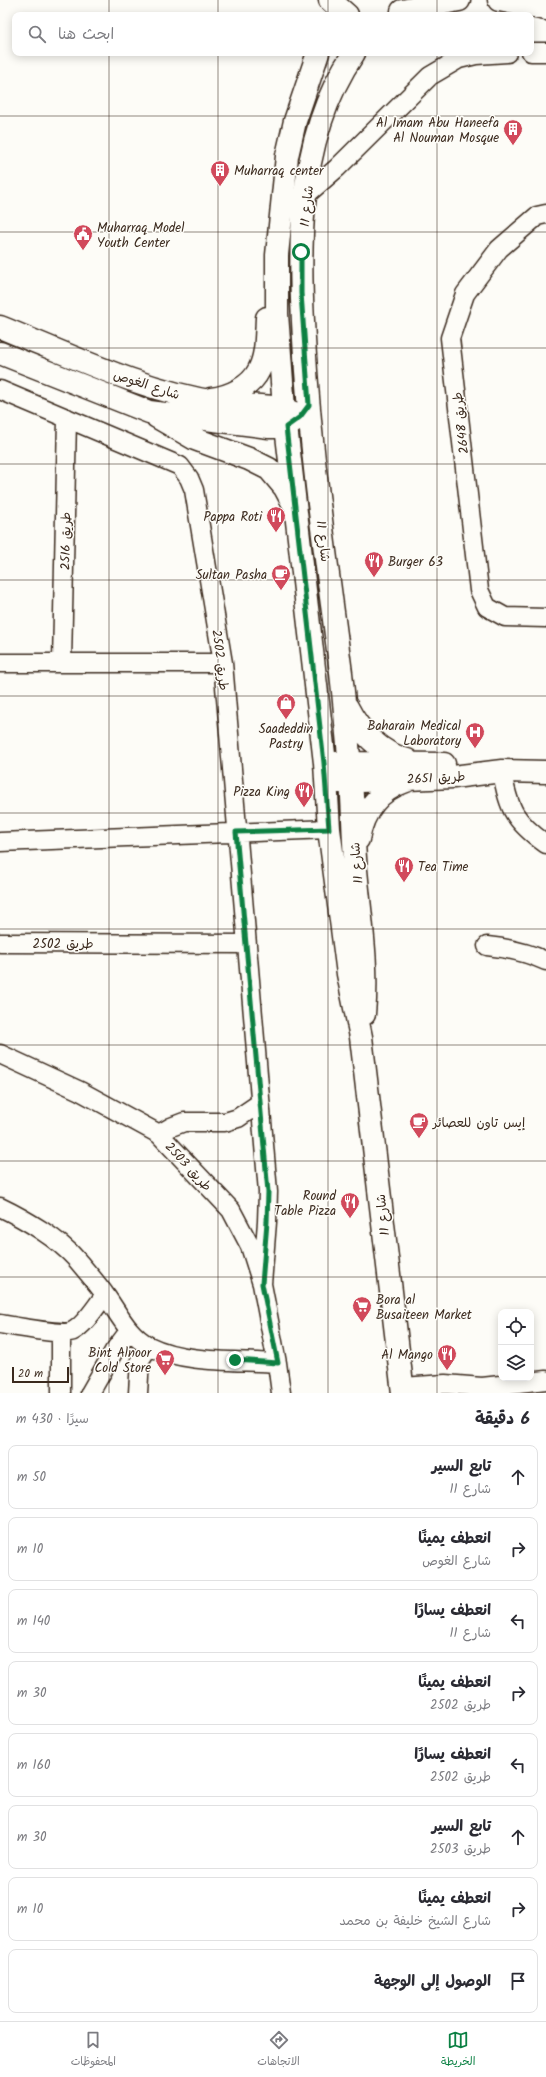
<!DOCTYPE html>
<html lang="ar">
<meta charset="utf-8">
<style>
body{margin:0;font-family:Kalam,"Playpen Sans Arabic",sans-serif;background:#f7f7f7;color:#2b2b33;direction:rtl}
.controls{position:absolute;right:12px;bottom:12px;display:grid;overflow:hidden;border-radius:8px;box-shadow:0 2px 10px #0003}
.controls button{width:36px;height:36px;display:grid;place-items:center;padding:0;border:0;border-bottom:1px solid #e1e1e2;background:#fff;color:#2b2b33;font:20px sans-serif}
.scale{position:absolute;left:12px;bottom:10px;width:57px;box-sizing:border-box;padding-left:4px;border:2px solid #3b2a1e;border-top:0;font-size:11px;line-height:14px;white-space:nowrap;color:#3b2a1e;-webkit-text-stroke:3px #fdfcf7;paint-order:stroke}
.stop{position:absolute;width:12px;height:12px;margin:-9px;border:3px solid #0b8043;border-radius:50%;background:#fff}
.stop.end{background:#0b8043;border-color:#fff;box-shadow:0 1px 4px #0008}
.list{margin:0;padding:0;list-style:none}
h2{display:flex;justify-content:space-between;align-items:center;height:52px;margin:0;padding:0 16px;font-size:17px}
h2 small{font-size:13px;font-weight:400;color:#7c7c81}
.list li{display:grid;grid-template-columns:26px 1fr auto;gap:12px;align-items:center;box-sizing:border-box;height:64px;margin:0 8px 8px;padding:0 8px;border:1px solid #e1e1e2;border-radius:8px}
.list b{display:block;font-size:15px;white-space:nowrap}
.list p{margin:0;font-size:13px;white-space:nowrap;color:#7c7c81}
.list em{font-size:13px;font-style:normal;color:#7c7c81}
.icon{flex:none;width:22px;height:22px;fill:none;stroke:currentColor;stroke-width:2;stroke-linecap:round;stroke-linejoin:round}
.map{position:relative;flex:none;width:546px;height:1393px;overflow:hidden;direction:ltr}
.search{position:absolute;background:#fff;box-shadow:0 2px 10px #0003;left:12px;right:12px;top:12px;height:44px;display:flex;align-items:center;gap:10px;box-sizing:border-box;padding:0 14px;border-radius:8px;color:#7c7c81;font-size:15px}
.sheet{height:628px;background:#fff}
nav{display:flex;justify-content:space-around;align-items:center;box-sizing:border-box;height:56px;border-top:1px solid #e1e1e2;background:#fff;font-size:11px;color:#7c7c81}
nav a{display:grid;justify-items:center;gap:2px}
nav .on{color:#0b8043}
.map>svg:first-child{display:block}
.lines{fill:none;stroke-linecap:round;stroke-linejoin:round}
.street-casing{stroke:#3b2a1e;stroke-width:21}
.secondary-casing{stroke:#3b2a1e;stroke-width:25}
.street{stroke:#fdfcf7;stroke-width:18}
.secondary{stroke:#fdfcf7;stroke-width:22}
.route{stroke:#0b8043;stroke-width:5}
.grid{fill:none;stroke:#3b2a1e;stroke-width:1;stroke-opacity:0.55}
.labels{text-anchor:middle;stroke-width:3;stroke-linejoin:round;paint-order:stroke}
.poi-label{font-size:13px;fill:#3b2a1e;stroke:#fdfcf7;text-anchor:end}
.street-label{font-size:13px;fill:#3b2a1e;stroke:#fdfcf7}
</style>
<div class="map">
<svg width="546" height="1393" viewBox="0 0 546 1393">
<rect width="100%" height="100%" fill="#fdfcf7"/>
<filter id="ink" filterUnits="userSpaceOnUse"><feTurbulence type="fractalNoise" baseFrequency=".025" numOctaves="2"/><feDisplacementMap in="SourceGraphic" scale="8" xChannelSelector="R" yChannelSelector="G"/><feConvolveMatrix kernelMatrix="1 2 1 2 8 2 1 2 1" color-interpolation-filters="sRGB"/></filter>
<g filter="url(#ink)">
<g class="lines">
<defs>
<path id="street" d="M 531,52 L 546,52
M 306,195 L 337,168 L 430,76 L 459,59 L 476,55 L 507,53
M 546,214 L 537,216 L 499,249 L 465,294 L 450,338 L 479,590 L 487,607 L 505,617 L 546,618
M 0,390 L 180,466 L 189,478 L 194,490 L 223,663 L 263,1133 L 268,1192 L 267,1222 L 262,1284
M 0,663 L 223,663
M 62,663 L 67,418
M 502,771 C 508,809 515,822 546,844
M 0,842 L 329,829
M 0,943 L 247,944
M 487,946 C 508,948 526,952 546,961
M 0,1054 L 80,1091 L 159,1134 L 231,1210 L 250,1246 L 262,1284 L 277,1363 L 281,1393
M 159,1134 L 171,1127 L 184,1122 L 225,1122 L 238,1118 L 260,1103
M 0,1207 C 25,1219 59,1239 77,1260 C 87,1272 97,1283 106,1296 C 119,1314 128,1335 149,1346 C 185,1364 238,1360 277,1363
M 0,1324 C 12,1326 65,1336 73,1331 C 86,1324 96,1306 105,1295
M 403,1387 L 445,1384 L 482,1387 L 546,1380
M 61,1393 L 61,1333
M 90,1393 L 114,1351 L 129,1331
M 138,1393 L 140,1360 L 149,1346"/>
<path id="secondary" d="M 330,0 L 347,15
M 499,0 L 546,9
M 402,11 L 459,0
M 318,53 L 295,121 L 287,156 L 277,255 L 277,314 L 284,409 L 325,763 L 329,829 L 348,974 L 361,1037 L 403,1393
M 354,53 C 291,145 299,265 306,371 C 313,472 328,572 341,673 C 345,708 348,744 351,780 C 353,806 353,832 355,858 C 359,911 369,962 364,1014
M 0,327 C 72,356 143,391 220,403 C 243,407 279,403 297,415
M 0,353 L 149,412 L 269,427 L 286,427 L 298,419
M 211,399 C 229,397 251,387 259,370 C 267,355 266,334 267,318
M 157,417 L 195,439 L 249,459 L 269,469 L 285,488 L 293,503
M 347,707 C 359,731 380,753 407,760
M 336,763 L 444,764
M 338,782 L 453,777 L 502,771 L 546,772
M 358,839 C 363,811 379,790 406,781"/>
</defs>
<use href="#street" class="street-casing"/>
<use href="#secondary" class="secondary-casing"/>
<use href="#street" class="street"/>
<use href="#secondary" class="secondary"/>
</g>
</g>
<g class="lines" filter="url(#ink)">
<path class="route" d="M 235,1360 L 278,1363 L 262,1284 L 267,1222 L 268,1192 L 236,832 L 329,829 L 324,763 L 286,427 L 300,417 L 309,405 L 301,293 L 301,252"/>
</g>
<path class="grid" d="M 109,0 L 109,15M 218,0 L 218,15M 328,0 L 328,15M 437,0 L 437,15M 109,53 L 109,1393M 218,53 L 218,1393M 328,53 L 328,1393M 437,53 L 437,1393M 0,116 L 546,116M 0,232 L 546,232M 0,348 L 546,348M 0,464 L 546,464M 0,580 L 546,580M 0,696 L 546,696M 0,813 L 546,813M 0,929 L 546,929M 0,1045 L 546,1045M 0,1161 L 546,1161M 0,1277 L 546,1277"/>
<defs>
<symbol id="building-pin" viewBox="-11 -11 22 30"><path d="M0 17L-7.5 6A9.5 9.5 0 1 1 7.5 6Z" fill="#d1495b" stroke="#fdfcf7"/><path d="M-4-6H4V6H1V3H-1V6H-4ZM-2.5-4.3h1.7v1.8h-1.7ZM.8-4.3h1.7v1.8H.8ZM-2.5-1h1.7V.8h-1.7ZM.8-1h1.7V.8H.8Z" fill="#fff"/></symbol>
<symbol id="civic-pin" viewBox="-11 -11 22 30"><path d="M0 17L-7.5 6A9.5 9.5 0 1 1 7.5 6Z" fill="#d1495b" stroke="#fdfcf7"/><path d="M-.6-6.5H3V-4.5H.6V-3L4-1V1h2V6H-6V1h2V-1L-.6-3ZM-1.2 2.5V6h2.4V2.5Z" fill="#fff"/></symbol>
<symbol id="restaurant-pin" viewBox="-11 -11 22 30"><path d="M0 17L-7.5 6A9.5 9.5 0 1 1 7.5 6Z" fill="#d1495b" stroke="#fdfcf7"/><path d="M-5-6h1v4h1v-4h1v4h1v-4h1v5L-1.5 .5V6h-2V.5L-5-1ZM5-6V6H3V1.5H1.5Q1.5-4 5-6Z" fill="#fff"/></symbol>
<symbol id="cafe-pin" viewBox="-11 -11 22 30"><path d="M0 17L-7.5 6A9.5 9.5 0 1 1 7.5 6Z" fill="#d1495b" stroke="#fdfcf7"/><path d="M-5.5-4.5H6V0H3Q3 3.5 0 3.5H-2.5Q-5.5 3.5-5.5 0ZM3-3.2v2h1.7v-2ZM-6 4.5H4V6H-6Z" fill="#fff"/></symbol>
<symbol id="shop-pin" viewBox="-11 -11 22 30"><path d="M0 17L-7.5 6A9.5 9.5 0 1 1 7.5 6Z" fill="#d1495b" stroke="#fdfcf7"/><path d="M-5-2.5h2.3a2.7 3.5 0 0 1 5.4 0H5L5.5 6h-11ZM-1.5-2.5h3a1.5 2.3 0 0 0-3 0Z" fill="#fff"/></symbol>
<symbol id="hospital-pin" viewBox="-11 -11 22 30"><path d="M0 17L-7.5 6A9.5 9.5 0 1 1 7.5 6Z" fill="#d1495b" stroke="#fdfcf7"/><path d="M-5-5h3v3.5h4V-5h3V5h-3V1.5h-4V5h-3Z" fill="#fff"/></symbol>
<symbol id="supermarket-pin" viewBox="-11 -11 22 30"><path d="M0 17L-7.5 6A9.5 9.5 0 1 1 7.5 6Z" fill="#d1495b" stroke="#fdfcf7"/><path d="M-6-5.5h2.5l.6 2H6L4.5 2H-2.5L-4.4-4H-6ZM-1.5 3.2a1.3 1.3 0 1 0 .1 0ZM3 3.2a1.3 1.3 0 1 0 .1 0Z" fill="#fff"/></symbol>
</defs>
<g fill-rule="evenodd">
<use href="#building-pin" x="502" y="118" width="22" height="30"/>
<use href="#building-pin" x="209" y="159" width="22" height="30"/>
<use href="#civic-pin" x="72" y="223" width="22" height="30"/>
<use href="#restaurant-pin" x="265" y="505" width="22" height="30"/>
<use href="#restaurant-pin" x="363" y="550" width="22" height="30"/>
<use href="#cafe-pin" x="270" y="563" width="22" height="30"/>
<use href="#shop-pin" x="275" y="692" width="22" height="30"/>
<use href="#hospital-pin" x="464" y="721" width="22" height="30"/>
<use href="#restaurant-pin" x="293" y="780" width="22" height="30"/>
<use href="#restaurant-pin" x="393" y="855" width="22" height="30"/>
<use href="#cafe-pin" x="408" y="1111" width="22" height="30"/>
<use href="#restaurant-pin" x="339" y="1191" width="22" height="30"/>
<use href="#supermarket-pin" x="351" y="1295" width="22" height="30"/>
<use href="#restaurant-pin" x="436" y="1343" width="22" height="30"/>
<use href="#supermarket-pin" x="154" y="1348" width="22" height="30"/>
</g>
<g class="labels">
<g class="poi-label">
<text x="499" y="127">Al Imam Abu Haneefa<tspan x="499" dy="15">Al Nouman Mosque</tspan></text>
<text x="234" y="175" text-anchor="start">Muharraq center</text>
<text x="97" y="232" text-anchor="start">Muharraq Model<tspan x="97" dy="15">Youth Center</tspan></text>
<text x="262" y="521">Pappa Roti</text>
<text x="388" y="566" text-anchor="start">Burger 63</text>
<text x="267" y="579">Sultan Pasha</text>
<text x="461" y="730">Baharain Medical<tspan x="461" dy="15">Laboratory</tspan></text>
<text x="286" y="733" text-anchor="middle">Saadeddin<tspan x="286" dy="15">Pastry</tspan></text>
<text x="290" y="796">Pizza King</text>
<text x="418" y="871" text-anchor="start">Tea Time</text>
<text x="433" y="1127" text-anchor="start">إيس تاون للعصائر</text>
<text x="336" y="1200">Round<tspan x="336" dy="15">Table Pizza</tspan></text>
<text x="376" y="1304" text-anchor="start">Bora al<tspan x="376" dy="15">Busaiteen Market</tspan></text>
<text x="151" y="1357">Bint Alnoor<tspan x="151" dy="15">Cold Store</tspan></text>
<text x="433" y="1359">Al Mango</text>
</g>
<g class="street-label">
<text transform="translate(306 206) rotate(-84)" y="5">شارع 11</text>
<text transform="translate(147 384) rotate(18)" y="5">شارع الغوص</text>
<text transform="translate(460 423) rotate(-96)" y="5">طريق 2648</text>
<text transform="translate(65 541) rotate(-89)" y="5">طريق 2516</text>
<text transform="translate(324 541) rotate(83)" y="5">شارع 11</text>
<text transform="translate(221 660) rotate(83)" y="5">طريق 2502</text>
<text transform="translate(436 777) rotate(-3)" y="5">طريق 2651</text>
<text transform="translate(356 863) rotate(-95)" y="5">شارع 11</text>
<text x="63" y="948">طريق 2502</text>
<text transform="translate(189 1166) rotate(47)" y="5">طريق 2503</text>
<text transform="translate(382 1215) rotate(-96)" y="5">شارع 11</text>
</g>
</g>
</svg>
<div class="controls">
<button><svg class="icon" aria-label="locate" viewBox="0 0 24 24"><circle cx="12" cy="12" r="6"/><path d="M12 2v4M12 18v4M2 12h4M18 12h4"/></svg></button>
<button><svg class="icon" aria-label="layers" viewBox="0 0 24 24"><path d="M12 4l9 5-9 5-9-5zM3 14l9 5 9-5"/></svg></button>
</div>
<div class="scale">20 m</div>
<div class="stop" style="left:301px;top:252px"></div>
<div class="stop end" style="left:235px;top:1360px"></div>
<div class="search"><svg class="icon" aria-label="search" viewBox="0 0 24 24"><circle cx="10" cy="10" r="6"/><path d="M15 15l6 6"/></svg>ابحث هنا</div>
</div>
<section class="sheet">
<h2>6 دقيقة<small>سيرًا · 430 m</small></h2>
<ul class="list">
<li><svg class="icon" aria-label="ahead" viewBox="0 0 24 24"><path d="M12 20V5M6 11l6-6 6 6"/></svg><div><b>تابع السير</b><p>شارع 11</p></div><em>50 m</em></li>
<li><svg class="icon" aria-label="right" viewBox="0 0 24 24"><path d="M7 20v-9h11M14 6l5 5-5 5"/></svg><div><b>انعطف يمينًا</b><p>شارع الغوص</p></div><em>10 m</em></li>
<li><svg class="icon" aria-label="left" viewBox="0 0 24 24"><path d="M17 20v-9H6M10 6l-5 5 5 5"/></svg><div><b>انعطف يسارًا</b><p>شارع 11</p></div><em>140 m</em></li>
<li><svg class="icon" aria-label="right" viewBox="0 0 24 24"><path d="M7 20v-9h11M14 6l5 5-5 5"/></svg><div><b>انعطف يمينًا</b><p>طريق 2502</p></div><em>30 m</em></li>
<li><svg class="icon" aria-label="left" viewBox="0 0 24 24"><path d="M17 20v-9H6M10 6l-5 5 5 5"/></svg><div><b>انعطف يسارًا</b><p>طريق 2502</p></div><em>160 m</em></li>
<li><svg class="icon" aria-label="ahead" viewBox="0 0 24 24"><path d="M12 20V5M6 11l6-6 6 6"/></svg><div><b>تابع السير</b><p>طريق 2503</p></div><em>30 m</em></li>
<li><svg class="icon" aria-label="right" viewBox="0 0 24 24"><path d="M7 20v-9h11M14 6l5 5-5 5"/></svg><div><b>انعطف يمينًا</b><p>شارع الشيخ خليفة بن محمد</p></div><em>10 m</em></li>
<li><svg class="icon" aria-label="arrive" viewBox="0 0 24 24"><path d="M6 21V4h12l-3 4 3 4H6"/></svg><div><b>الوصول إلى الوجهة</b></div></li>
</ul>
</section>
<nav>
<a class="on"><svg class="icon" aria-label="map" viewBox="0 0 24 24"><path d="M3 6l6-2 6 2 6-2v14l-6 2-6-2-6 2zM9 4v14M15 6v14"/></svg>الخريطة</a>
<a><svg class="icon" aria-label="directions" viewBox="0 0 24 24"><path d="M12 3l9 9-9 9-9-9zM9 14v-3h6M13 9l2 2-2 2"/></svg>الاتجاهات</a>
<a><svg class="icon" aria-label="saved" viewBox="0 0 24 24"><path d="M7 4h10v16l-5-4-5 4z"/></svg>المحفوظات</a>
</nav>
